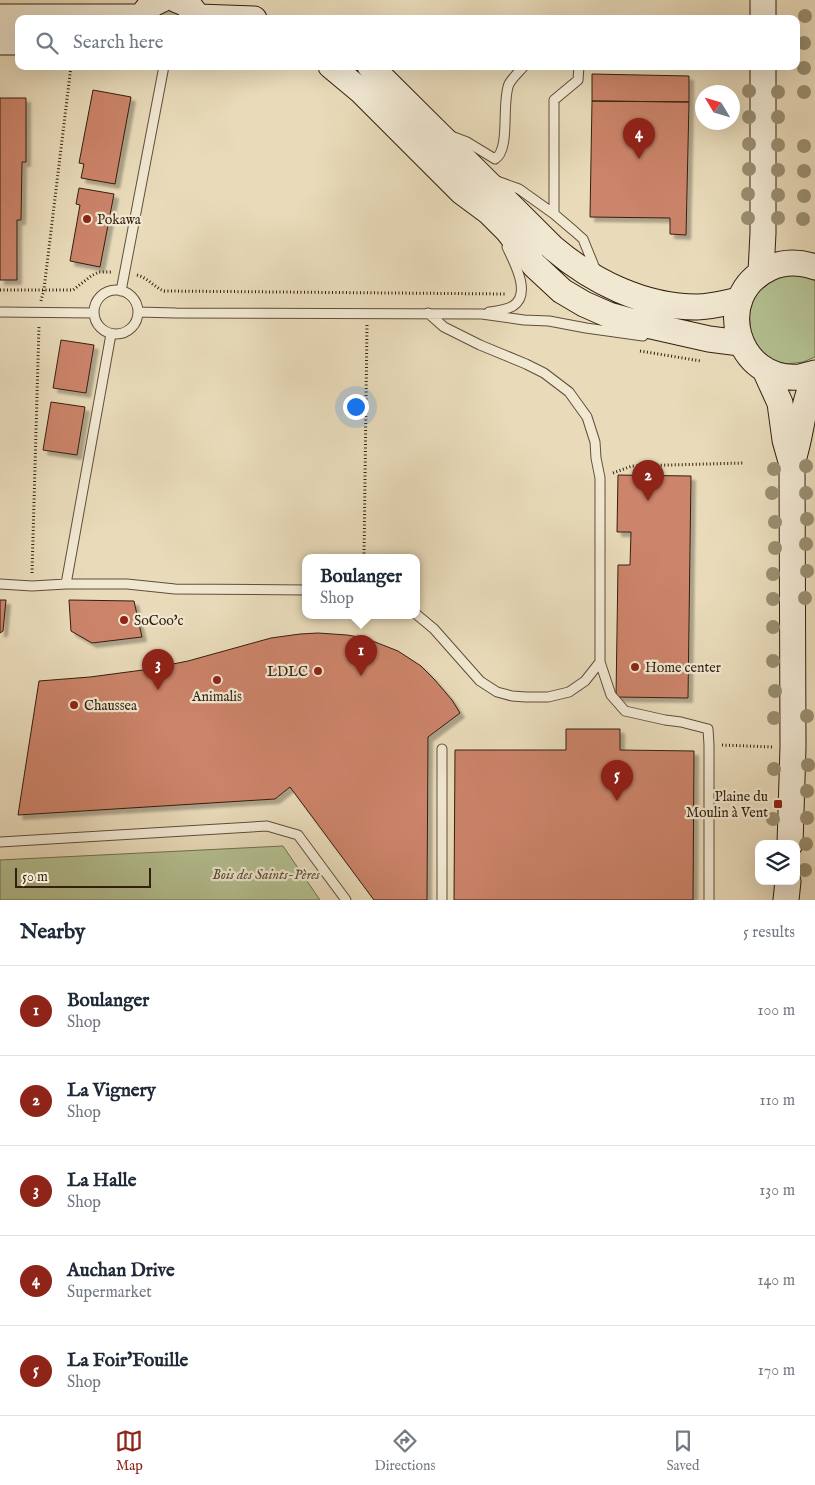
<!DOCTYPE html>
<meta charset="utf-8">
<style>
body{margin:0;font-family:"IM FELL English",serif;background:#f6f6f7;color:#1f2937}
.controls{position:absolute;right:15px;bottom:15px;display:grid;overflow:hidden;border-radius:10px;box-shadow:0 5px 20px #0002}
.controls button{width:45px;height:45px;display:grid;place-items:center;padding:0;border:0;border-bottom:1px solid #e0e1e3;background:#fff;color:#1f2937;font:25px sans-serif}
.compass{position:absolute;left:695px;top:85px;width:45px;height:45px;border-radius:50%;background:#fff;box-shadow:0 5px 20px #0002;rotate:308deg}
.scale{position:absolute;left:15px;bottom:12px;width:136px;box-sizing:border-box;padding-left:5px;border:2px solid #321f0f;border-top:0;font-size:14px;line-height:18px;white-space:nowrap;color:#321f0f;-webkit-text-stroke:4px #f1e8d2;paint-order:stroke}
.you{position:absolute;left:355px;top:406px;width:18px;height:18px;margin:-12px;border:4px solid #fff;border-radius:50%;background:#1a73e8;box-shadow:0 0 0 8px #1a73e833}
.badge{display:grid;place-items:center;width:32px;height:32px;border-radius:50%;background:#8f2418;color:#fff;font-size:16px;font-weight:700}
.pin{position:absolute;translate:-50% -41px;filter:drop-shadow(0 1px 2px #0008)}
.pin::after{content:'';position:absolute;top:26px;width:18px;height:15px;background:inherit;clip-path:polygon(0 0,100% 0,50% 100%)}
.popup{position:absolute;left:302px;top:554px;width:118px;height:65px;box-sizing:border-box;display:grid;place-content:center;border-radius:10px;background:#fff;filter:drop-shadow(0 1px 4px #0005);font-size:16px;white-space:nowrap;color:#747a83}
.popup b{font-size:19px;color:#1f2937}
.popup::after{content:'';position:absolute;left:50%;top:100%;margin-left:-10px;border:10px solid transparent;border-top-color:#fff}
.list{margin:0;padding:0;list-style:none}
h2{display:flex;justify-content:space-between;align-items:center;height:65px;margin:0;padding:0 20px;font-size:21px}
h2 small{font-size:16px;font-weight:400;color:#747a83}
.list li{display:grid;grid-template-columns:32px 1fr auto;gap:15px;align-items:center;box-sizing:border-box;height:90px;padding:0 20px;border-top:1px solid #e0e1e3}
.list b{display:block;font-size:19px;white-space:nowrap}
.list p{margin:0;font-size:16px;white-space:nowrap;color:#747a83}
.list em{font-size:16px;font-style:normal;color:#747a83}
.icon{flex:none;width:28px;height:28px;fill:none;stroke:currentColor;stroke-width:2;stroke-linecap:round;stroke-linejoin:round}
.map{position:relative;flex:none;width:815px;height:900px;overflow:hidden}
.search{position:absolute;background:#fff;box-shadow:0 5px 20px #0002;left:15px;right:15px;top:15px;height:55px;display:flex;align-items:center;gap:12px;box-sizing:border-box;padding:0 18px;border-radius:10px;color:#747a83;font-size:19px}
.sheet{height:515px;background:#fff}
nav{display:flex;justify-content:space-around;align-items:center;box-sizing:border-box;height:70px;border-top:1px solid #e0e1e3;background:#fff;font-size:14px;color:#747a83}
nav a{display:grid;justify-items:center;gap:2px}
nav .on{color:#8f2418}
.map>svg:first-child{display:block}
.green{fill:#b4c192;stroke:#737050}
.building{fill:#cc846a;stroke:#321f0f;filter:url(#shadow)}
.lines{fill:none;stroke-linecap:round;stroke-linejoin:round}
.lane-casing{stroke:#604e3a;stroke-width:11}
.secondary-casing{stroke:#321f0f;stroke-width:27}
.path{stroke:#321f0f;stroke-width:3;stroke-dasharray:1 2.5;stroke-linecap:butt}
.lane{stroke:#f1e8d2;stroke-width:9}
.secondary{stroke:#f1e8d2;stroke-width:25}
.tree{fill:#9a8f71}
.poi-dot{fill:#8f2418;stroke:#f1e8d2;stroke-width:2}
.labels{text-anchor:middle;stroke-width:4.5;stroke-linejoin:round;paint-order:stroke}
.poi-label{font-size:14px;fill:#321f0f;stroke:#f1e8d2;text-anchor:start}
.park-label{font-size:14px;font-style:italic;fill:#595036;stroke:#f1e8d2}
</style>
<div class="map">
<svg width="815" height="900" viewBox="0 0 815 900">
<defs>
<filter id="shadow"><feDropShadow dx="4.5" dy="4.5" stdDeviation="1" flood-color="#0004"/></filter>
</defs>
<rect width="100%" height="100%" fill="#e9dbba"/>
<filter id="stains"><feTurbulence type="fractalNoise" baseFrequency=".004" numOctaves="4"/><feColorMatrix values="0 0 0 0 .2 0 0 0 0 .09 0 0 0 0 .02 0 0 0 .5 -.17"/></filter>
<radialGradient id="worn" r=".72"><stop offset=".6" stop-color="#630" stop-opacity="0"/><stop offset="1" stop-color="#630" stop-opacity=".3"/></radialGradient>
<path class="green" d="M 171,8 L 188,19 L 152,19 L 152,17 Z
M 792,274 L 806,276 L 815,281 L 815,357 L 803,362 L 787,364 L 772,360 L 760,350 L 751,338 L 749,307 L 756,293 L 778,276 Z
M 283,846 L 320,900 L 0,900 L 0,860 Z"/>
<path class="building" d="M 592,74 L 689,76 L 689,102 L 592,101 Z
M 93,90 L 131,97 L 115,184 L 81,178 L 84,164 L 79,163 Z
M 0,98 L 26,98 L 26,162 L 22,162 L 21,220 L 17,220 L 17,280 L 0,280 Z
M 592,101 L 689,102 L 686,235 L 670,234 L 670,218 L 590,217 Z
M 79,188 L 114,194 L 100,267 L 70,261 L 80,205 L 76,204 Z
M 61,340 L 94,345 L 86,393 L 53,388 Z
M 51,402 L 85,407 L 77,455 L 43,450 Z
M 618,475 L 691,476 L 688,698 L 616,697 L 618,565 L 630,565 L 631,532 L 617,532 Z
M 0,600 L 6,600 L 3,631 L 0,633 Z
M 69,600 L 134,601 L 142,637 L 92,643 L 71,631 Z
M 318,633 L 347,635 L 365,638 L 398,651 L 421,666 L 434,679 L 452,700 L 460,713 L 428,737 L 427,900 L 374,900 L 290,787 L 275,799 L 18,815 L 39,681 L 90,677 L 143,670 L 188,661 L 271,638 L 300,634 Z
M 566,729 L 620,729 L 620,750 L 694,751 L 693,900 L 454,900 L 455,750 L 566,750 Z"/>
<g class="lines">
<defs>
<path id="lane" d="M 451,136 L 467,142 L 495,159 C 511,149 501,103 509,84 C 513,77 519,72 524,66
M 497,181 L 519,189 L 554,214 L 574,231 L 583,239 L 596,271
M 554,214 L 554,100 L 578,80 L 579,66
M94 312a22 22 0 1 1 44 0a22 22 0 1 1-44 0Z
M 121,291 L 164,66
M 0,312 L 94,313
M 138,312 L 176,313 L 482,314 L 524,320 L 549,321 L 586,328 L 643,336
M 489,312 C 497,311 506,310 513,306 C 532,294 514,262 507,247
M 0,584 L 32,586 L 66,584 L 127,584 L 175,589 L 306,590
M 66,584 L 111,334
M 416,614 L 434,629 L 480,681 L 497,692 L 512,696 L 526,697 L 548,697 L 569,692 L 585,681 L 600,662 L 600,478 L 596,458 L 595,442 L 587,417 L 569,392 L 544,373 L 526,364 L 480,345 L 444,327 L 428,313
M 600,662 L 611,695 L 625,711 L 665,720 L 681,722 L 708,729 L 709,745 L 709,900
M 0,842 L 267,826 L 298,835 L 346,900
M 442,900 L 442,749"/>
<path id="secondary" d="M 177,0 C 187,3 194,9 198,19
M 0,17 L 141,17
M 198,17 L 254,19
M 141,19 C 145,9 151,4 161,0
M 763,19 L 763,0
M 0,42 L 19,42
M 331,66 L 361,91 L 462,192 L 489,212 L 508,231 L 534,265 L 562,291 L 584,304 L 609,315 L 638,323 L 709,339 L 740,343
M 370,66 L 553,248 C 593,282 644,307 697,307 C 711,307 725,303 739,300
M 815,267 C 800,262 785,261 770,268 C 711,295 736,383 800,377 C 805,376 810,374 815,373
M 761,272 L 763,233 L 763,66
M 765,370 L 780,403 L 785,440 L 792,465 L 793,747 L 790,844
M 793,460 C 802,433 802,404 815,378
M 786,900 L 788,881"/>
</defs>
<use href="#lane" class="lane-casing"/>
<use href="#secondary" class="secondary-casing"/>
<path class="path" d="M 137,275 C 148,278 154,287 164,291 L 506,294
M 0,290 L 73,290 L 91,276 L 99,272 L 113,272
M 41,301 L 44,289 L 71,66
M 640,351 L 701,361
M 613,473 L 632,466 L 744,463
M 364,557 L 367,325
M 32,573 L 39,325
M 722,745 L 773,747"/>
<use href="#lane" class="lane"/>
<use href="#secondary" class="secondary"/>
</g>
<g class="tree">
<circle cx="805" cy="16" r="7"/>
<circle cx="804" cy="43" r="7"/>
<circle cx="804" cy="68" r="7"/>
<circle cx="749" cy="91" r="7"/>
<circle cx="778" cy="92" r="7"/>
<circle cx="804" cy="92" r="7"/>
<circle cx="749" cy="117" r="7"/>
<circle cx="778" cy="117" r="7"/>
<circle cx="749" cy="144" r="7"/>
<circle cx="778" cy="145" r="7"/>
<circle cx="804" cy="146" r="7"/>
<circle cx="749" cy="169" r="7"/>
<circle cx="778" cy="170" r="7"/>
<circle cx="804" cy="171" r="7"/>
<circle cx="748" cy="194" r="7"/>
<circle cx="778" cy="195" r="7"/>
<circle cx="804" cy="196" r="7"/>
<circle cx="748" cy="218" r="7"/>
<circle cx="778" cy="218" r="7"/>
<circle cx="803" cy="219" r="7"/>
<circle cx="806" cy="466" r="7"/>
<circle cx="774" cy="469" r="7"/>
<circle cx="772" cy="493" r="7"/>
<circle cx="806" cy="493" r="7"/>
<circle cx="807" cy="519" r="7"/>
<circle cx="775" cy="522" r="7"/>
<circle cx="806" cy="544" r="7"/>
<circle cx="775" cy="548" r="7"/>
<circle cx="807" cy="571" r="7"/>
<circle cx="773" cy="574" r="7"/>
<circle cx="805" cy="598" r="7"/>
<circle cx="773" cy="599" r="7"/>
<circle cx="773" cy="627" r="7"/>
<circle cx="773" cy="661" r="7"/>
<circle cx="775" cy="691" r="7"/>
<circle cx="807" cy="716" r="7"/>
<circle cx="774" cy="718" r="7"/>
<circle cx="808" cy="765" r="7"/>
<circle cx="774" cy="769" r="7"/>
<circle cx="807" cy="791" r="7"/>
<circle cx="807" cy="818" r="7"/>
<circle cx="773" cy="819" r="7"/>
<circle cx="806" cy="844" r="7"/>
<circle cx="805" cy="870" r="7"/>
</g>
<g class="poi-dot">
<circle cx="87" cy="219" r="5"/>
<circle cx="124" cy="620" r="5"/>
<circle cx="635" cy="667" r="5"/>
<circle cx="318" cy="671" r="5"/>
<circle cx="217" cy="680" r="5"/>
<circle cx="74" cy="705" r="5"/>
<rect x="773" y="799" width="10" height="10" rx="2.5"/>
</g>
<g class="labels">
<g class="poi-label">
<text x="97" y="224">Pokawa</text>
<text x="134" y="625">SoCoo'c</text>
<text x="645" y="672">Home center</text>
<text x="308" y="676" text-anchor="end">LDLC</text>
<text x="217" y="701" text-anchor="middle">Animalis</text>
<text x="84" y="710">Chaussea</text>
<text x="768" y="801" text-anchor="end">Plaine du<tspan x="768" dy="16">Moulin à Vent</tspan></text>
</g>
<g class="park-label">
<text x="266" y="879">Bois des Saints-Pères</text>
</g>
</g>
<rect width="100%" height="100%" filter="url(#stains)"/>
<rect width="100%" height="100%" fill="url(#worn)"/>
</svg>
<div class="controls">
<button><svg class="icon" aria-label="layers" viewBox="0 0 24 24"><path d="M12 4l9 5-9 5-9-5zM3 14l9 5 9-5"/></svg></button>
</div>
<svg class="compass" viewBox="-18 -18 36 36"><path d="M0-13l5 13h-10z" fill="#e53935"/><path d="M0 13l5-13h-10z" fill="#747a83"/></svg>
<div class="scale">50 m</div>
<div class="you"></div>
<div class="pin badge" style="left:361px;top:676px">1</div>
<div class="popup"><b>Boulanger</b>Shop</div>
<div class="pin badge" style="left:648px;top:501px">2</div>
<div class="pin badge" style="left:158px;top:690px">3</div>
<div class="pin badge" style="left:639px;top:159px">4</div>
<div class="pin badge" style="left:617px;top:801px">5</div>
<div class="search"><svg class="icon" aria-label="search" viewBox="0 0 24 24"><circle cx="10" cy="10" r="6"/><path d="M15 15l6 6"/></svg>Search here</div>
</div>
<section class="sheet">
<h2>Nearby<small>5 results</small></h2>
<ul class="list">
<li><span class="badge">1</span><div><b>Boulanger</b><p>Shop</p></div><em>100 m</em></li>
<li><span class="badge">2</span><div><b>La Vignery</b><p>Shop</p></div><em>110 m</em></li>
<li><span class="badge">3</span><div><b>La Halle</b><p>Shop</p></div><em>130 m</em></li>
<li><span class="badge">4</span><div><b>Auchan Drive</b><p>Supermarket</p></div><em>140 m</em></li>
<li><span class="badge">5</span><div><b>La Foir'Fouille</b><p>Shop</p></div><em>170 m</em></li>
</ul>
</section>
<nav>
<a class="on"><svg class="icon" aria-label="map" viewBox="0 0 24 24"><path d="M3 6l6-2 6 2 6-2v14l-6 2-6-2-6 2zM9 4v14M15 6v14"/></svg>Map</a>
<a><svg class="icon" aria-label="directions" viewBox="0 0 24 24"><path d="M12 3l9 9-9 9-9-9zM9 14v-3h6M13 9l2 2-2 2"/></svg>Directions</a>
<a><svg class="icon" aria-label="saved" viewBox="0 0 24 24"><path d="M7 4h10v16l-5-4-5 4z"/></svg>Saved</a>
</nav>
